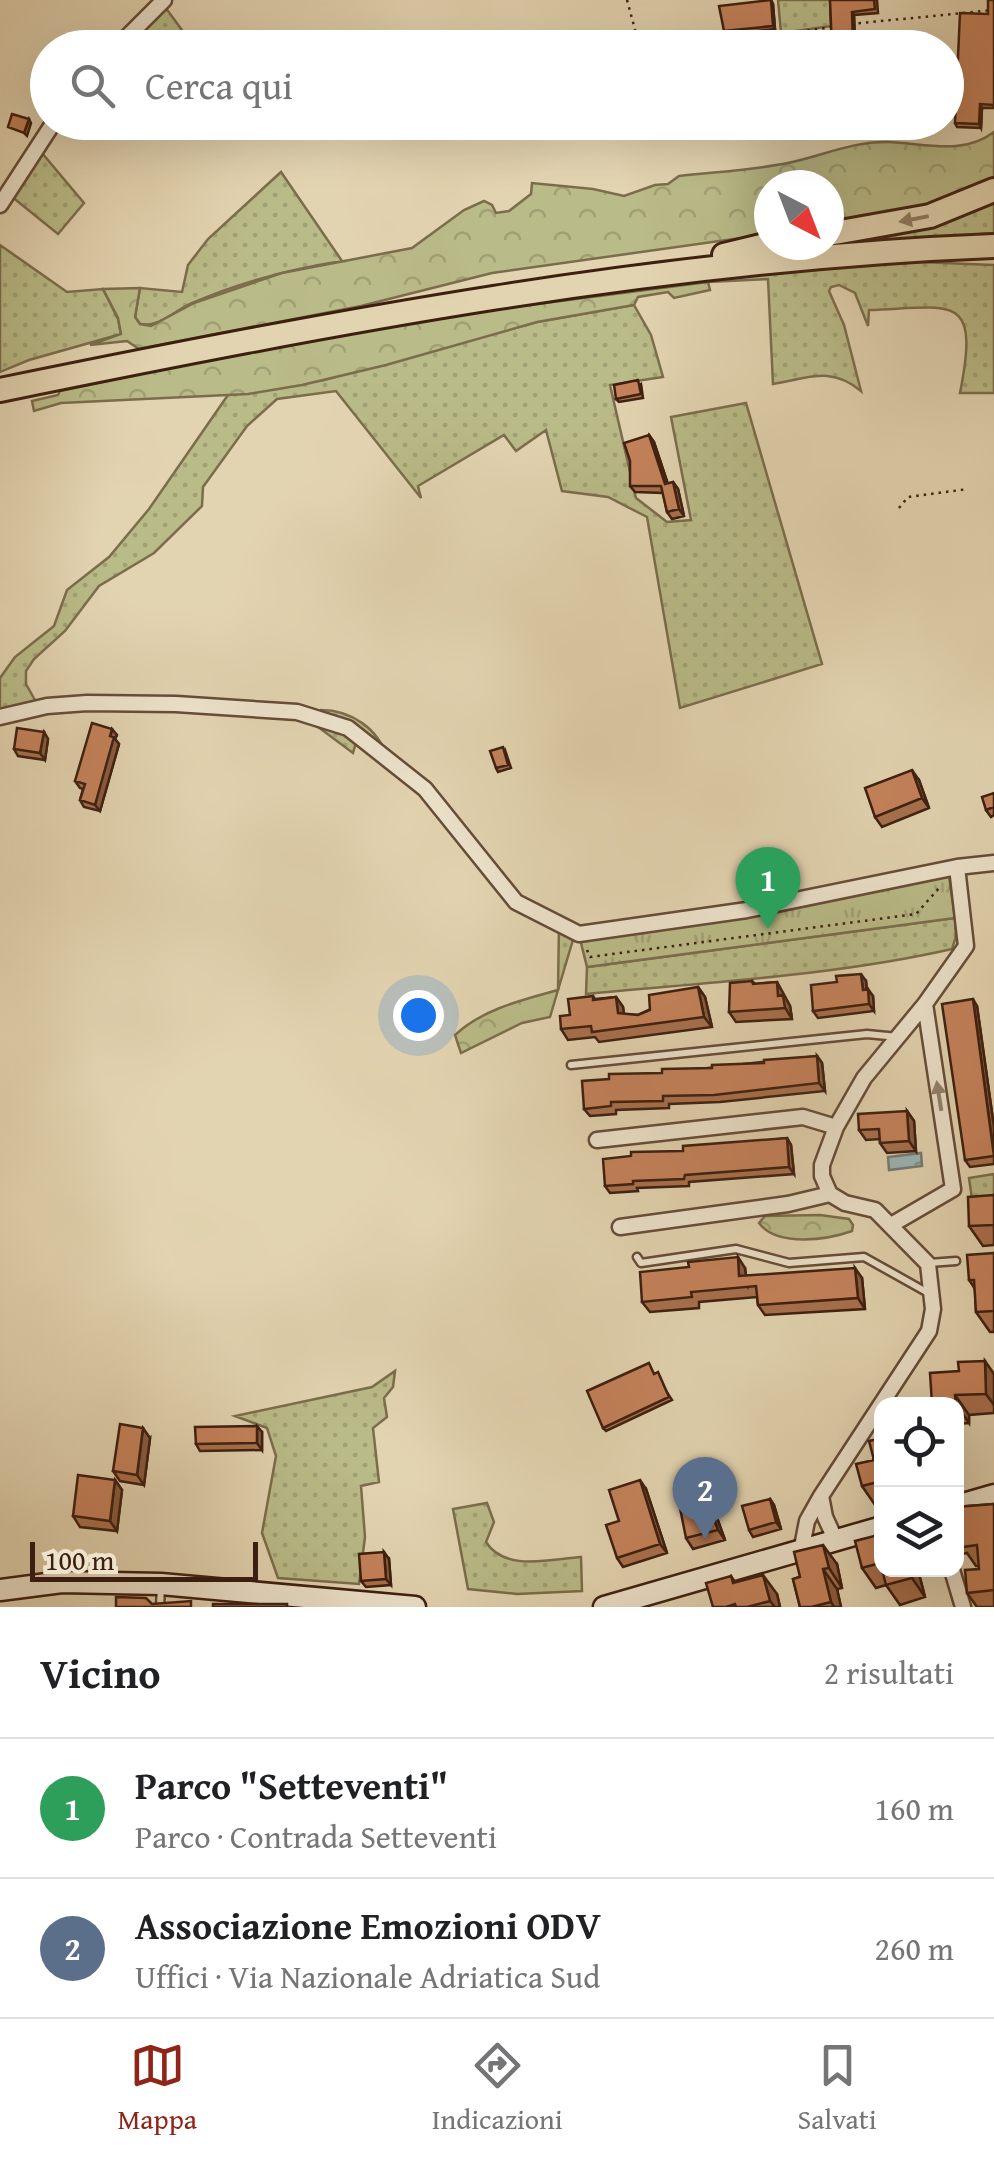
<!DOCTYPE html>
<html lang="it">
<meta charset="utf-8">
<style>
body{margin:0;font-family:"Gentium Book Plus",serif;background:#f6f6f6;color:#202124}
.controls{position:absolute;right:30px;bottom:30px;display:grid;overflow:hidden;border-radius:20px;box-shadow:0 10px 40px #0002}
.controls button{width:90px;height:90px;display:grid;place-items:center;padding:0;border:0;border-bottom:2px solid #e0e0e0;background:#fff;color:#202124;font:50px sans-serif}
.compass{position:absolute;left:754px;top:170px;width:90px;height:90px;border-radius:50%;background:#fff;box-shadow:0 10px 40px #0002;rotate:138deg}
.scale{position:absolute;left:30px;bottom:25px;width:228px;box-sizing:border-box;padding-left:10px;border:5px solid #3d1f10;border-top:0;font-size:28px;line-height:35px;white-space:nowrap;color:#3d1f10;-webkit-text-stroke:8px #ede3cc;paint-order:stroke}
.you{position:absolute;left:418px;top:1015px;width:35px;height:35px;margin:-25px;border:8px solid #fff;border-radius:50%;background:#1a73e8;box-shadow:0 0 0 15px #1a73e833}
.badge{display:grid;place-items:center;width:65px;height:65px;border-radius:50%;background:#8f2418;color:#fff;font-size:32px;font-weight:700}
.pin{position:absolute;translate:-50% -82px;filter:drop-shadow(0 2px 5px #0008)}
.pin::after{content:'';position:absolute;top:52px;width:35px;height:30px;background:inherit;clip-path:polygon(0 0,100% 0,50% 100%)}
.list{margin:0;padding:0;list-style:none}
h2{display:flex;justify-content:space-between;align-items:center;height:130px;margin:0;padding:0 40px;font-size:42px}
h2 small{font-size:32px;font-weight:400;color:#757577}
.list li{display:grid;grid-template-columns:65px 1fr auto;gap:30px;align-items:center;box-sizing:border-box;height:140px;padding:0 40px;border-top:2px solid #e0e0e0}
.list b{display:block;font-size:38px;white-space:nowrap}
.list p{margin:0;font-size:32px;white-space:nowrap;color:#757577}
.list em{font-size:32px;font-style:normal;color:#757577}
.icon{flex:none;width:55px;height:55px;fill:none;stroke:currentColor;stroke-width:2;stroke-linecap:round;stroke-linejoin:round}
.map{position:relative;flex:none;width:994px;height:1607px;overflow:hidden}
.search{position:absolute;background:#fff;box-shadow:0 10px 40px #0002;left:30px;right:30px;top:30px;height:110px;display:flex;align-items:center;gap:25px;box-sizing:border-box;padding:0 35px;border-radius:55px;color:#757577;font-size:38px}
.sheet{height:410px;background:#fff}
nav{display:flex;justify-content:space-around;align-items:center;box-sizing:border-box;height:140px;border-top:2px solid #e0e0e0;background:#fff;font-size:28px;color:#757577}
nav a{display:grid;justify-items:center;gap:5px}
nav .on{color:#8f2418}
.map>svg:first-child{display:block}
.grass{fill:url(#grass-dots);stroke:#7b6d4c;stroke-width:2.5}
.forest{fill:url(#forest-crowns);stroke:#7b6d4c;stroke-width:2.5}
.park{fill:url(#park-tufts);stroke:#7b6d4c;stroke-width:2.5}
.water{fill:url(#water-ripples);stroke:#757974;stroke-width:2.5}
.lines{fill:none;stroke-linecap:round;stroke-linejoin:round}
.service-casing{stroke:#664c38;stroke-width:11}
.minor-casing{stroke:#664c38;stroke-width:19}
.secondary-casing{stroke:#3d1f10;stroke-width:25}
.trunk-casing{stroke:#3d1f10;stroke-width:28}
.path{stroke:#3d1f10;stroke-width:2.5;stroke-dasharray:2.5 5;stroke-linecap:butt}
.service{stroke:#ede3cc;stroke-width:6}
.minor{stroke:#ede3cc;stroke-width:14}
.secondary{stroke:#ede3cc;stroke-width:20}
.trunk{stroke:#e3d4b1;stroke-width:22}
.wall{fill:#a9704e;stroke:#3d1f10;stroke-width:2.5}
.shaded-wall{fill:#8a5b40;stroke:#3d1f10;stroke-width:2.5}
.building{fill:#c5825b;stroke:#3d1f10;stroke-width:2.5}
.oneway{fill:#907a60}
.oneway2{fill:#95816e}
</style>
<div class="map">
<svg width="994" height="1607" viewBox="0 0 994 1607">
<defs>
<pattern id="grass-dots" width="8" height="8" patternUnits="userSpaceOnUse" patternTransform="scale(2.5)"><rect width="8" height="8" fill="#b9bb88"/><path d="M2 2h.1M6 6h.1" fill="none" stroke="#a0a074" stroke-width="1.8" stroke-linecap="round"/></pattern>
<pattern id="forest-crowns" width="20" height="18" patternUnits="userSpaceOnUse" patternTransform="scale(2.5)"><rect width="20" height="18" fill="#b9bb88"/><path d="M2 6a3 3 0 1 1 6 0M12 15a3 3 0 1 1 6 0" fill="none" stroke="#a0a074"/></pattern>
<pattern id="park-tufts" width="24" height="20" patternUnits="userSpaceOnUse" patternTransform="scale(2.5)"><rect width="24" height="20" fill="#b9bb88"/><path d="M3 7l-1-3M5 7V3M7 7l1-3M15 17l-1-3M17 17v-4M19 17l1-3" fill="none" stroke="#a0a074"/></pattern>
<pattern id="water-ripples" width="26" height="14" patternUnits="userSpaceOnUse" patternTransform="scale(2.5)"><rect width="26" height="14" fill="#9ab5b6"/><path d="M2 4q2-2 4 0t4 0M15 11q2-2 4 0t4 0" fill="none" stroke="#7f9393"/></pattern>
</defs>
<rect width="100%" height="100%" fill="#e3d4b1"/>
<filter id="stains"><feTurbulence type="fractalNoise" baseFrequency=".002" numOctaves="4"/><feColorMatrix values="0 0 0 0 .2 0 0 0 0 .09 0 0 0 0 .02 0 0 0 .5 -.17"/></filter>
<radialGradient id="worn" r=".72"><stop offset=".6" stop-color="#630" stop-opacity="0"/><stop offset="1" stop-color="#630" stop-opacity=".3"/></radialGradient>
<path class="grass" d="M 778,0 L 831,0 L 832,26 L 781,33 Z
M 165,7 L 190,41 L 181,47 L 126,48 Z
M 42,153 L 84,203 L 58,234 L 11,196 Z
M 281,172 L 342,261 C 291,269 237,283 190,304 C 173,312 160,327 140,324 L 135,317 L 140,288 L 182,292 L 188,265 L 208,239 Z
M 994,200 L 994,233 L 873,242 L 868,233 Z
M 0,245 L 67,292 L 103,289 L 118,319 L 121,334 L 29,360 L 0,372 Z
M 918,262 L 994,265 L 994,393 L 960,393 C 980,292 954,307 869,310 L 868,326 L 855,293 L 839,285 L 831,287 L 829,291 L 844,325 L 861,391 C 831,366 809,378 773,384 L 768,279 L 708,282 L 770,272 Z
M 634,305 L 651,335 L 663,377 L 610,385 L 636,498 L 667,522 L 691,520 L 671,417 L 746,403 L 822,664 L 680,708 L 647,517 L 608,497 L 562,491 L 546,430 L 516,451 L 504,435 L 418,486 L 421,498 L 336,391 L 277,399 L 247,426 L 203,487 L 202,506 L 154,553 L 99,586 L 65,631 L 34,659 L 26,671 L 26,684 L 36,702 L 0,712 L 0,678 L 15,657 L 54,626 L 67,590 L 109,557 L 149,509 L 228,395 L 324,380 L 537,322 Z
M 321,710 C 351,710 379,729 387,758 L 357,739 L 353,753 L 310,721 L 235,713 L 318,715 Z
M 955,918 L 956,936 L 952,949 C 833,976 708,982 586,994 L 587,967 Z
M 559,924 L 575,933 L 558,990 Z
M 994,1174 L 994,1210 L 974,1213 L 969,1178 Z
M 395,1371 L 393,1387 L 384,1398 L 387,1417 L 373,1428 L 379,1482 L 361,1486 L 365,1537 L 359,1584 L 278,1578 L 262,1533 L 276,1456 L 267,1428 L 235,1416 L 372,1387 Z
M 487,1503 L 494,1522 L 486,1542 C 505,1572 550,1559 581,1557 L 582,1591 L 517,1594 L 468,1589 L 453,1509 Z"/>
<path class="forest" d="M 994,132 L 994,183 L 956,201 L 829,225 L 829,185 L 769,185 L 769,234 L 492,273 L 361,306 L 139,349 L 127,341 L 90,345 L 121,334 L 118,318 L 103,289 L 140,288 L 135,317 L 140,324 L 151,326 L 194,303 L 282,273 L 412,248 L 464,210 L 484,201 L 492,205 L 496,213 L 509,211 L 531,194 L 532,183 L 593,189 L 624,196 L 655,185 L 668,184 L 679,176 C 715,172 753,170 788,163 C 822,156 853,141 888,142 C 924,143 963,156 994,132 Z
M 708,282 L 710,290 L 674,298 L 668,292 L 638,297 L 634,305 L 537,322 L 386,365 L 302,385 L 248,394 L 61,403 L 34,411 L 32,401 L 58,395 L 60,391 L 223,356 L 460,314 Z
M 558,990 L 550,1017 L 522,1023 L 461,1053 L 455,1035 C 483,1009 522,1000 558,990 Z
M 820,1215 L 849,1219 L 853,1225 L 852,1231 C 827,1240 777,1247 759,1223 L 765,1216 Z"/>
<path class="park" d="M 949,876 L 955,918 L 587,967 L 580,939 L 745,918 Z"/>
<path class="water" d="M 921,1153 L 922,1166 L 889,1170 L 888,1157 Z"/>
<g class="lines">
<defs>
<path id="service" d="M 571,1065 L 867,1034 L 898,1037
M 637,1257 L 641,1263 L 736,1249 L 789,1263 L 864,1257 L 930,1294
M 929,1263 L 956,1261
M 160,1607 L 161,1586"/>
<path id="minor" d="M 116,48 L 164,0
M 0,205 L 54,122
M 0,717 L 47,706 L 87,703 L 176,704 L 297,712 L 348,728 L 425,789 L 516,902 L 579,934 L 747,910 L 957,867 L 994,863
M 597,1140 L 803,1117 L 836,1127
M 891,1225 L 953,1189 L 925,1004
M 620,1227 L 788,1204 L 830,1194
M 821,1496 L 825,1517 L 836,1541
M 801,1552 L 807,1521 L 821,1496 L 929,1331 L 933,1309 L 928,1264 L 875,1210 L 845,1203 L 830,1194 L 822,1176 L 822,1165 L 836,1127 L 864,1078 L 925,1004 L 966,946 L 957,867
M 952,1570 L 963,1607"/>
<path id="secondary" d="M 956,1506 L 994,1495
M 0,1590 L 62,1582 L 161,1584 L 415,1607
M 604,1607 L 882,1527"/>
<path id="trunk" d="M 829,234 L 930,216 L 994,190
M 724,255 L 769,244
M 0,390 C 329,323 658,259 994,246"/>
</defs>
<use href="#service" class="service-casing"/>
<use href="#minor" class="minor-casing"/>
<use href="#secondary" class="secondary-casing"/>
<use href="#trunk" class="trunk-casing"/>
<path class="path" d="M 627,0 L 640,48
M 851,24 L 994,10
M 681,48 L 833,27
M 899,508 L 908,497 L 968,489
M 587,950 L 590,957 L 916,914 L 940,887"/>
<use href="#service" class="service"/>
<use href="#minor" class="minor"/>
<use href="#secondary" class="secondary"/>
<use href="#trunk" class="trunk"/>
</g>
<path class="wall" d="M 771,0 L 773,4 L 775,29 L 726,35 L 724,31 Z
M 830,0 L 877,0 L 878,13 L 854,15 L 855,42 L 877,44 L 877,48 L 832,48 Z
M 994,0 L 994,108 L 982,108 L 981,128 L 957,127 L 955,123 L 988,14 Z
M 881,122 L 881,129 L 837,132 L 835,128 Z
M 641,384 L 643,398 L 619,402 L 616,399 Z
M 649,435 L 654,442 L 668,484 L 673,482 L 678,489 L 684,516 L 672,519 L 667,512 L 663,493 L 635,492 L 630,486 Z
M 44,732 L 48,739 L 45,760 L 18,756 L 14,749 Z
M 117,735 L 115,739 L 119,744 L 100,811 L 84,807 L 80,800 L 83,789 L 80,788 L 75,781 Z
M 505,750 L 511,768 L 498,772 L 496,768 Z
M 919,780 L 929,808 L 882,827 L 875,817 Z
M 994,793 L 994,815 L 991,817 L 986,810 Z
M 752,981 L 755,984 L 777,982 L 790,1006 L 792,1019 L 736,1022 L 729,1012 Z
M 866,981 L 867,990 L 873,996 L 874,1011 L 818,1018 L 813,1011 Z
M 698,987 L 705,997 L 712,1027 L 599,1042 L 595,1037 L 568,1040 L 561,1029 L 570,1015 L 593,996 L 595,999 L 616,997 L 623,1007 L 624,1014 L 638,1015 Z
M 977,1006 L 994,1127 L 994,1164 L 970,1167 L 965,1160 Z
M 817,1056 L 822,1063 L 825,1091 L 720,1102 L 669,1104 L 669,1108 L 616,1110 L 616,1114 L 590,1116 L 584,1109 L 609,1079 Z
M 907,1111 L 914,1121 L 916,1151 L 887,1153 L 880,1143 L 880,1139 L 866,1140 L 859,1130 Z
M 787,1138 L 791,1145 L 794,1174 L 689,1182 L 689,1186 L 637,1188 L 638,1191 L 610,1193 L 605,1186 L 683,1151 Z
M 994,1195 L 994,1245 L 983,1246 L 969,1226 Z
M 994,1253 L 994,1332 L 990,1332 L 976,1312 L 975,1289 L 969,1280 Z
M 689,1267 L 745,1268 L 746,1276 L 862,1278 L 865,1309 L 765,1315 L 758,1305 L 757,1297 L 699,1302 L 699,1308 L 650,1312 L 642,1302 Z
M 655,1374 L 672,1400 L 606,1431 L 603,1428 Z
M 994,1374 L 994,1413 L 969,1415 L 969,1423 L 956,1424 L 956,1404 L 932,1404 Z
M 262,1432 L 262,1450 L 200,1451 L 196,1444 Z
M 150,1438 L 144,1485 L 120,1481 L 113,1471 Z
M 882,1438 L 882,1504 L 875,1505 L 862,1486 Z
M 115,1480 L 122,1490 L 117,1531 L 80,1527 L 73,1516 Z
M 646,1489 L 667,1553 L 623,1567 L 617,1558 L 619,1521 Z
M 703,1491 L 711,1501 L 725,1540 L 693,1549 L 686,1538 Z
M 770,1499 L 774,1505 L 781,1529 L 753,1537 L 749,1530 Z
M 994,1504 L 994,1607 L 977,1607 L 967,1593 L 979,1569 L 979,1566 L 976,1566 L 967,1553 L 962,1554 L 956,1546 L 956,1507 Z
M 882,1534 L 882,1570 L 936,1570 L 919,1574 L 925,1597 L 900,1605 L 886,1585 L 876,1588 L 862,1568 Z
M 389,1559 L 391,1585 L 366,1587 L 361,1581 Z
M 837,1564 L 842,1588 L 837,1589 L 841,1607 L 800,1607 L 793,1579 Z
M 731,1576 L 735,1582 L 777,1594 L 780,1607 L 713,1607 Z"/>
<path class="shaded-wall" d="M 771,0 L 773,4 L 775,29 L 773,26 Z
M 852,12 L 854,15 L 855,45 L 853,42 Z
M 980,104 L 982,108 L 981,128 L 979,124 Z
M 29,119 L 31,123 L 27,136 L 24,133 Z
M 649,435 L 654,442 L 670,491 L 665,484 Z
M 673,482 L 678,489 L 684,516 L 679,509 Z
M 112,729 L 117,735 L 115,739 L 119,744 L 100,811 L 95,805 Z
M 44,732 L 48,739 L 45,760 L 40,753 Z
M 912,770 L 919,780 L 929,808 L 922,798 Z
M 861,974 L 866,981 L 867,997 L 863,990 Z
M 777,982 L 790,1006 L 792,1019 L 778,996 Z
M 698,987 L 705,997 L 712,1027 L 704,1017 Z
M 868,989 L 873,996 L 874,1011 L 869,1004 Z
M 616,997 L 623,1007 L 625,1023 L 618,1013 Z
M 973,999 L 977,1006 L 994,1127 L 994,1155 Z
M 817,1056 L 822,1063 L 825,1091 L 819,1083 Z
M 907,1111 L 914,1121 L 916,1151 L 909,1141 Z
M 787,1138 L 791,1145 L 794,1174 L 789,1167 Z
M 738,1257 L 745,1268 L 747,1286 L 739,1276 Z
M 855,1268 L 862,1278 L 865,1309 L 858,1298 Z
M 985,1361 L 994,1374 L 994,1405 L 986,1394 Z
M 955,1395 L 969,1415 L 969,1423 L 956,1404 Z
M 257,1426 L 262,1432 L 262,1450 L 257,1443 Z
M 143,1428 L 150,1438 L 144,1485 L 137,1475 Z
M 115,1480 L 122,1490 L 117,1531 L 110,1521 Z
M 640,1480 L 646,1489 L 667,1553 L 660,1544 Z
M 703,1491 L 711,1501 L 725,1540 L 718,1530 Z
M 770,1499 L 774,1505 L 781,1529 L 776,1522 Z
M 823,1545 L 837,1564 L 842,1588 L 829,1568 Z
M 384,1552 L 389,1559 L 391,1585 L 386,1579 Z
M 823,1569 L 837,1589 L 841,1607 L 834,1607 L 831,1602 Z
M 909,1570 L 915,1570 L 919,1574 L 925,1597 L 912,1578 Z
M 763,1575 L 777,1594 L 780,1607 L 775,1607 L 770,1601 Z"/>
<path class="building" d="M 771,0 L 773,26 L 724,31 L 719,6 Z
M 830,0 L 874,0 L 875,9 L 852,12 L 853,42 L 875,41 L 875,48 L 832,48 Z
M 988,0 L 994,0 L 994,105 L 980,104 L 979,124 L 955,123 L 960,13 L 988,14 Z
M 12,114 L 29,119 L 24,133 L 8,127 Z
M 835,122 L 879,122 L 879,126 L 835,128 Z
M 638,380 L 641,394 L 616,399 L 614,385 Z
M 649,435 L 665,484 L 673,482 L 679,509 L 667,512 L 661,486 L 630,486 L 630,461 L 624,443 Z
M 92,723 L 112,729 L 110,736 L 114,737 L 95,805 L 80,800 L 85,784 L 75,781 Z
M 17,728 L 44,732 L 40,753 L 14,749 Z
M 503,747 L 508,765 L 496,768 L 490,751 Z
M 912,770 L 922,798 L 875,817 L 865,788 Z
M 994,793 L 994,807 L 986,810 L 982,797 Z
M 861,974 L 863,990 L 868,989 L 869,1004 L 813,1011 L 811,985 L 837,982 L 836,976 Z
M 752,981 L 753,984 L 777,982 L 778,996 L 783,995 L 785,1008 L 729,1012 L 730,983 Z
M 698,987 L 704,1017 L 592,1032 L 591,1026 L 561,1029 L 560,1016 L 570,1015 L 568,999 L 593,996 L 593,1000 L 616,997 L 618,1013 L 638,1015 L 650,1010 L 649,995 Z
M 973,999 L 994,1156 L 965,1160 L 942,1004 Z
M 817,1056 L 819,1083 L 714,1095 L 663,1096 L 663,1101 L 611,1102 L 611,1106 L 584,1109 L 582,1081 L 609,1079 L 609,1074 L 662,1073 L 662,1069 L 712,1068 L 712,1065 L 764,1063 L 764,1060 Z
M 907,1111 L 909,1141 L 880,1143 L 879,1129 L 859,1130 L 858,1114 Z
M 787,1138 L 789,1167 L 685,1175 L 684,1179 L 633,1181 L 633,1184 L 605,1186 L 603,1159 L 631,1156 L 631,1152 L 683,1151 L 683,1146 Z
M 994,1195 L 994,1225 L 969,1226 L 968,1197 Z
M 994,1253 L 994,1311 L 976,1312 L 974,1280 L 969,1280 L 967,1255 Z
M 738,1257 L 739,1276 L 855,1268 L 858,1298 L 758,1305 L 756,1286 L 691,1292 L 692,1297 L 642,1302 L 640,1272 L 689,1267 L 688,1262 Z
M 985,1361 L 986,1394 L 955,1395 L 956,1404 L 932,1404 L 930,1373 L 959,1371 L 958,1362 Z
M 649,1363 L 654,1374 L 658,1372 L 669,1397 L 603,1428 L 587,1391 Z
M 120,1424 L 143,1428 L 137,1475 L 113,1471 Z
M 257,1426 L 257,1443 L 196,1444 L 195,1427 Z
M 882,1438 L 882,1481 L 862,1486 L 856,1464 L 874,1460 L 869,1441 Z
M 78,1475 L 115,1480 L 110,1521 L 73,1516 Z
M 640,1480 L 660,1544 L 617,1558 L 606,1525 L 619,1521 L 609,1490 Z
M 703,1491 L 718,1530 L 686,1538 L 678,1498 Z
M 770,1499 L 776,1522 L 749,1530 L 742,1506 Z
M 994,1504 L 994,1590 L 967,1593 L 965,1570 L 979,1569 L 977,1545 L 963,1547 L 962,1533 L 956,1534 L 956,1507 Z
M 882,1534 L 882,1569 L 880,1563 L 862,1568 L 855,1541 Z
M 823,1545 L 829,1568 L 823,1569 L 831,1602 L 811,1607 L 800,1607 L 793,1579 L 800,1577 L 794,1552 Z
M 384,1552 L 386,1579 L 361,1581 L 359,1554 Z
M 882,1570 L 909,1570 L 912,1578 L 886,1585 Z
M 763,1575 L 770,1601 L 747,1607 L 736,1607 L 735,1604 L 726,1607 L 713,1607 L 706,1583 L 731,1576 L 733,1583 Z
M 116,1597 L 146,1598 L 152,1604 L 191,1601 L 191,1607 L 116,1607 Z
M 213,1604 L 287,1604 L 287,1607 L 213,1607 Z"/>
<defs><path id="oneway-solid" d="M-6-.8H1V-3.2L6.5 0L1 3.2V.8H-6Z" transform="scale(2.5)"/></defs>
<use class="oneway" href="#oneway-solid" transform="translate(914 219) rotate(169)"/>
<use class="oneway2" href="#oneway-solid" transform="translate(939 1096) rotate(-99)"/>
<rect width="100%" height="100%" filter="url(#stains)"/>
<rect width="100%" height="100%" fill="url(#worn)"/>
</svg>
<div class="controls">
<button><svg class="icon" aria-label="locate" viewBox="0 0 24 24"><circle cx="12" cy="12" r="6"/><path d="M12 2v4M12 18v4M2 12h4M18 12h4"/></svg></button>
<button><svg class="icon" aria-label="layers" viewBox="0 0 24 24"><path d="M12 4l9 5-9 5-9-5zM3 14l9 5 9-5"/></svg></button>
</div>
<svg class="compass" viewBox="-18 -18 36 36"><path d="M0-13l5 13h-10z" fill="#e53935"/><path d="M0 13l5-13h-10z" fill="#757577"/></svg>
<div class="scale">100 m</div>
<div class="you"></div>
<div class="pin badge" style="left:768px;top:929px;background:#2e9e5b">1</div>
<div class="pin badge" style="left:705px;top:1539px;background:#5c6f8a">2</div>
<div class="search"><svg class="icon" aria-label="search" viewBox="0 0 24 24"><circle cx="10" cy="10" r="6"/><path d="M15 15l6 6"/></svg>Cerca qui</div>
</div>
<section class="sheet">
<h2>Vicino<small>2 risultati</small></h2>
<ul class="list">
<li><span class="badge" style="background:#2e9e5b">1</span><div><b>Parco &quot;Setteventi&quot;</b><p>Parco · Contrada Setteventi</p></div><em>160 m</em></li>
<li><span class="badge" style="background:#5c6f8a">2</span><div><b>Associazione Emozioni ODV</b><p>Uffici · Via Nazionale Adriatica Sud</p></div><em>260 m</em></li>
</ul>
</section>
<nav>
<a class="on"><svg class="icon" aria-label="map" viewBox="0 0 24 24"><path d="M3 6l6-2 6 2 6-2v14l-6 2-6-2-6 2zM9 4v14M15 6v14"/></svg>Mappa</a>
<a><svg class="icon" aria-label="directions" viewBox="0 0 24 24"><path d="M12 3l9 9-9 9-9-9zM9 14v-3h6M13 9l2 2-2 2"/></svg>Indicazioni</a>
<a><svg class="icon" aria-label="saved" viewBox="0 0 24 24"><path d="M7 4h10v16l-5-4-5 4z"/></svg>Salvati</a>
</nav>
